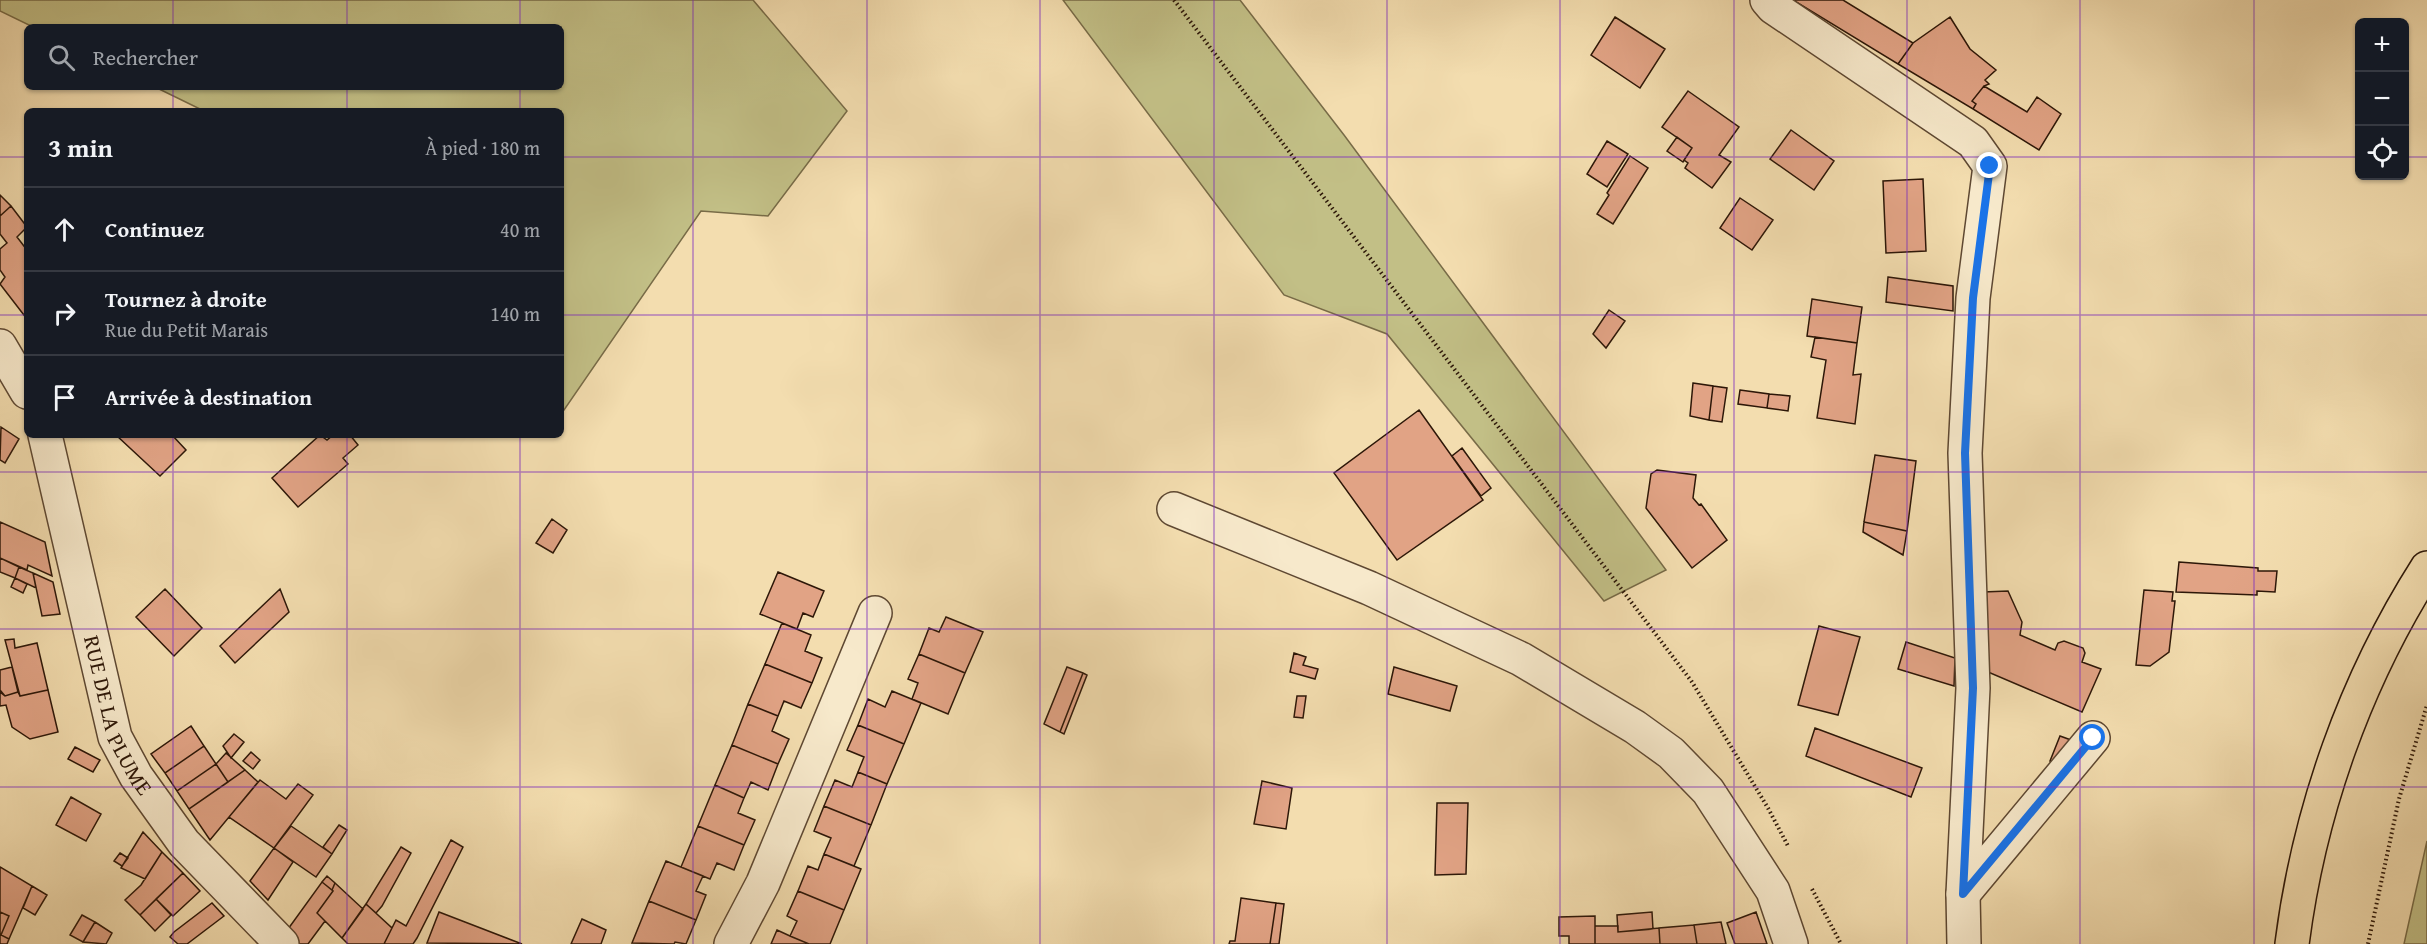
<!DOCTYPE html>
<html lang="fr">
<meta charset="utf-8">
<style>
body{margin:0;font-family:"Gentium Book Plus",serif;background:#20242c;color:#f1f3f6}
.controls{position:absolute;right:18px;top:18px;display:grid;overflow:hidden;border-radius:9px;box-shadow:0 2px 4px #0004}
.controls button{width:54px;height:54px;display:grid;place-items:center;padding:0;border:0;border-bottom:2px solid #363941;background:#171b24;color:#f1f3f6;font:30px sans-serif}
.stop{position:absolute;width:18px;height:18px;margin:-14px;border:4px solid #1a73e8;border-radius:50%;background:#fff}
.stop.end{background:#1a73e8;border-color:#fff;box-shadow:0 2px 6px #0008}
.list{margin:0;padding:0;list-style:none}
h2{display:flex;justify-content:space-between;align-items:center;height:78px;margin:0;padding:0 24px;font-size:26px}
h2 small{font-size:20px;font-weight:400;color:#9ea1a6}
.list li{display:grid;grid-template-columns:39px 1fr auto;gap:18px;align-items:center;box-sizing:border-box;height:84px;padding:0 24px;border-top:2px solid #363941}
.list b{display:block;font-size:22px;white-space:nowrap}
.list p{margin:0;font-size:20px;white-space:nowrap;color:#9ea1a6}
.list em{font-size:20px;font-style:normal;color:#9ea1a6}
.icon{flex:none;width:33px;height:33px;fill:none;stroke:currentColor;stroke-width:2;stroke-linecap:round;stroke-linejoin:round}
.map{position:relative;flex:none;width:2427px;height:944px;overflow:hidden}
.search{position:absolute;background:#171b24;box-shadow:0 2px 4px #0004;left:24px;top:24px;width:540px;height:66px;display:flex;align-items:center;gap:15px;box-sizing:border-box;padding:0 21px;border-radius:9px;color:#9ea1a6;font-size:22px}
.panel{position:absolute;background:#171b24;box-shadow:0 2px 4px #0004;left:24px;top:108px;width:540px;height:330px;border-radius:9px}
.map>svg:first-child{display:block}
.green{fill:#c2bf86;stroke:#786b47;stroke-width:1.5}
.building{fill:#e1a385;stroke:#2d1708;stroke-width:1.5}
.lines{fill:none;stroke-linecap:round;stroke-linejoin:round}
.minor-casing{stroke:#5e4832;stroke-width:36}
.major-casing{stroke:#2d1708;stroke-width:36}
.path{stroke:#2d1708;stroke-width:4;stroke-dasharray:1.5 3;stroke-linecap:butt}
.minor{stroke:#f7e9cb;stroke-width:33}
.major{stroke:#f3ddaf;stroke-width:33}
.route{stroke:#1a73e8;stroke-width:8}
.grid{fill:none;stroke:#7b2cbf;stroke-width:1.5;stroke-opacity:0.55}
.labels{text-anchor:middle;stroke-width:4.5;stroke-linejoin:round;paint-order:stroke}
.street-label{font-size:22px;fill:#2d1708;stroke:#f7e9cb}
</style>
<div class="map">
<svg width="2427" height="944" viewBox="0 0 2427 944">
<rect width="100%" height="100%" fill="#f3ddaf"/>
<filter id="stains"><feTurbulence type="fractalNoise" baseFrequency=".00333" numOctaves="4"/><feColorMatrix values="0 0 0 0 .2 0 0 0 0 .09 0 0 0 0 .02 0 0 0 .5 -.17"/></filter>
<radialGradient id="worn" r=".72"><stop offset=".6" stop-color="#630" stop-opacity="0"/><stop offset="1" stop-color="#630" stop-opacity=".3"/></radialGradient>
<path class="green" d="M 0,0 L 753,0 L 847,111 L 768,216 L 701,211 L 564,410 L 561,408 L 561,111 L 204,111 L 155,87 L 561,87 L 561,27 L 33,27 L 0,11 Z
M 1063,0 L 1240,0 L 1344,135 L 1666,570 L 1604,601 L 1387,334 L 1284,295 Z
M 2427,841 L 2427,944 L 2404,944 Z"/>
<path class="building" d="M 1793,0 L 1843,0 L 1913,43 L 1898,64 Z
M 1615,17 L 1665,49 L 1640,88 L 1591,55 Z
M 1950,17 L 1970,49 L 1996,70 L 1985,80 L 1989,84 L 1984,86 L 1972,101 L 1976,104 L 1973,109 L 1898,64 L 1913,43 Z
M 1984,86 L 2027,112 L 2037,97 L 2061,114 L 2039,150 L 1973,109 L 1976,104 L 1972,101 Z
M 1688,91 L 1739,127 L 1719,155 L 1731,162 L 1712,188 L 1685,168 L 1688,163 L 1684,160 L 1692,148 L 1662,127 Z
M 1791,130 L 1834,161 L 1814,190 L 1770,159 Z
M 1677,137 L 1692,148 L 1683,162 L 1667,151 Z
M 1607,141 L 1628,154 L 1607,187 L 1587,174 Z
M 1630,156 L 1648,168 L 1613,224 L 1597,214 L 1609,195 L 1607,193 Z
M 1923,179 L 1926,251 L 1886,253 L 1883,181 Z
M 0,195 L 11,206 L 0,216 Z
M 1740,198 L 1773,220 L 1752,250 L 1720,228 Z
M 11,206 L 27,227 L 17,237 L 27,250 L 27,319 L 0,284 L 5,277 L 0,270 L 0,249 L 7,243 L 0,234 L 0,216 Z
M 1888,277 L 1953,286 L 1953,311 L 1886,302 Z
M 1812,299 L 1862,307 L 1857,343 L 1807,336 Z
M 1609,310 L 1625,321 L 1606,348 L 1593,334 Z
M 1815,337 L 1857,343 L 1853,375 L 1861,374 L 1855,424 L 1817,418 L 1826,360 L 1811,357 Z
M 1693,383 L 1713,386 L 1709,420 L 1690,416 Z
M 1713,386 L 1727,388 L 1722,422 L 1709,420 Z
M 1740,390 L 1769,394 L 1767,408 L 1738,404 Z
M 1769,394 L 1790,396 L 1788,411 L 1767,408 Z
M 1419,410 L 1483,500 L 1397,560 L 1334,473 Z
M 1,427 L 19,439 L 5,463 L 0,460 Z
M 116,435 L 172,435 L 186,450 L 160,476 Z
M 320,435 L 327,440 L 333,435 L 350,435 L 358,445 L 343,458 L 348,464 L 298,507 L 272,478 Z
M 1462,448 L 1491,488 L 1481,496 L 1452,456 Z
M 1875,455 L 1916,461 L 1907,531 L 1864,522 Z
M 1657,470 L 1696,475 L 1693,498 L 1699,505 L 1701,504 L 1727,540 L 1692,568 L 1646,508 L 1651,474 Z
M 552,519 L 567,530 L 553,553 L 536,543 Z
M 0,522 L 45,542 L 52,576 L 28,565 L 27,570 L 0,558 Z
M 1864,522 L 1907,531 L 1903,555 L 1863,532 Z
M 0,558 L 19,567 L 15,578 L 0,572 Z
M 2179,562 L 2258,568 L 2258,571 L 2277,571 L 2275,592 L 2257,591 L 2257,595 L 2176,592 Z
M 19,567 L 33,573 L 36,588 L 15,578 Z
M 778,572 L 824,591 L 813,617 L 803,613 L 797,629 L 760,614 Z
M 33,573 L 53,582 L 60,614 L 42,616 Z
M 15,578 L 27,584 L 23,593 L 11,587 Z
M 165,589 L 202,628 L 174,656 L 136,617 Z
M 280,589 L 289,612 L 235,663 L 220,646 Z
M 2144,590 L 2173,592 L 2172,601 L 2175,601 L 2169,652 L 2150,666 L 2136,665 Z
M 2008,591 L 2022,622 L 2020,635 L 2055,650 L 2058,643 L 2064,641 L 2083,648 L 2085,653 L 2082,662 L 2101,669 L 2082,712 L 1988,672 L 1983,592 Z
M 946,617 L 983,632 L 965,673 L 919,654 L 929,628 L 939,632 Z
M 782,623 L 811,635 L 805,651 L 822,658 L 812,683 L 765,664 Z
M 1819,626 L 1860,637 L 1838,715 L 1798,705 Z
M 14,639 L 15,648 L 37,643 L 48,690 L 20,696 L 5,640 Z
M 1906,642 L 1955,658 L 1954,686 L 1898,669 Z
M 1294,653 L 1306,657 L 1303,665 L 1318,669 L 1315,679 L 1290,672 Z
M 919,654 L 965,673 L 948,714 L 912,699 L 918,683 L 908,679 Z
M 765,664 L 812,683 L 801,708 L 784,701 L 778,716 L 748,704 Z
M 12,667 L 18,692 L 5,696 L 0,690 L 0,670 Z
M 1067,667 L 1083,673 L 1060,732 L 1044,724 Z
M 1394,667 L 1457,686 L 1450,711 L 1388,694 Z
M 1083,673 L 1087,675 L 1064,734 L 1060,732 Z
M 48,690 L 58,732 L 30,739 L 12,727 L 6,705 L 0,706 L 0,692 L 5,696 L 18,692 L 20,696 Z
M 892,691 L 921,703 L 904,744 L 858,725 L 868,699 L 885,707 Z
M 1297,696 L 1306,696 L 1303,718 L 1294,717 Z
M 748,704 L 778,716 L 772,731 L 789,739 L 778,764 L 732,745 Z
M 858,725 L 904,744 L 887,784 L 858,772 L 864,757 L 847,750 Z
M 191,726 L 204,746 L 165,773 L 151,754 Z
M 1815,728 L 1922,768 L 1911,797 L 1806,756 Z
M 234,734 L 244,742 L 231,758 L 223,746 Z
M 2060,736 L 2071,740 L 2060,764 L 2050,761 Z
M 732,745 L 778,764 L 768,790 L 751,782 L 744,798 L 715,785 Z
M 204,746 L 216,764 L 177,791 L 165,773 Z
M 75,747 L 100,760 L 93,772 L 68,759 Z
M 251,752 L 260,760 L 253,769 L 243,761 Z
M 226,753 L 245,770 L 228,782 L 216,764 Z
M 216,764 L 228,782 L 189,809 L 177,791 Z
M 245,770 L 258,782 L 210,840 L 189,809 Z
M 858,772 L 887,784 L 871,825 L 824,806 L 835,780 L 852,787 Z
M 260,780 L 286,799 L 298,784 L 313,795 L 274,848 L 229,817 Z
M 1262,781 L 1292,788 L 1286,829 L 1254,824 Z
M 715,785 L 744,798 L 738,813 L 755,820 L 744,845 L 698,826 Z
M 71,797 L 101,814 L 86,841 L 56,825 Z
M 1437,803 L 1468,803 L 1466,874 L 1435,875 Z
M 824,806 L 871,825 L 854,866 L 824,854 L 831,838 L 814,831 Z
M 339,825 L 347,830 L 332,854 L 323,847 Z
M 291,826 L 332,854 L 316,877 L 274,848 Z
M 698,826 L 744,845 L 734,870 L 717,863 L 710,879 L 681,867 Z
M 143,832 L 162,852 L 145,879 L 121,868 Z
M 451,840 L 463,847 L 417,938 L 413,944 L 384,944 L 396,920 L 406,926 Z
M 401,847 L 411,853 L 382,906 L 376,913 L 366,904 Z
M 274,848 L 293,862 L 268,900 L 250,881 Z
M 162,852 L 183,873 L 140,915 L 125,900 L 141,885 Z
M 120,853 L 128,858 L 122,866 L 114,861 Z
M 824,854 L 861,869 L 844,910 L 798,891 L 808,866 L 818,870 Z
M 666,861 L 703,876 L 696,891 L 706,895 L 696,920 L 649,901 Z
M 0,867 L 32,886 L 9,939 L 1,935 L 9,916 L 0,912 Z
M 183,873 L 200,891 L 173,916 L 156,899 Z
M 327,876 L 335,883 L 332,890 L 322,882 Z
M 322,882 L 333,891 L 317,913 L 325,921 L 308,944 L 290,944 L 283,936 Z
M 335,883 L 363,909 L 342,938 L 317,913 L 333,891 L 332,890 Z
M 32,886 L 47,895 L 35,915 L 23,908 Z
M 798,891 L 844,910 L 830,944 L 809,944 L 790,936 L 797,921 L 787,916 Z
M 1241,898 L 1276,903 L 1270,944 L 1229,944 L 1230,941 L 1235,941 Z
M 156,899 L 171,915 L 155,931 L 140,915 Z
M 649,901 L 696,920 L 686,944 L 675,942 L 674,944 L 632,943 Z
M 212,903 L 224,916 L 187,944 L 178,944 L 170,937 L 174,932 Z
M 1276,903 L 1284,904 L 1279,944 L 1270,944 Z
M 366,904 L 392,928 L 384,944 L 348,944 L 342,938 Z
M 0,912 L 9,916 L 1,935 L 9,939 L 7,944 L 0,944 Z
M 439,912 L 522,944 L 427,943 Z
M 1652,912 L 1653,929 L 1618,932 L 1617,915 Z
M 1756,912 L 1767,944 L 1735,944 L 1727,923 Z
M 82,915 L 95,922 L 83,942 L 70,935 Z
M 1595,916 L 1595,944 L 1569,944 L 1569,936 L 1559,936 L 1559,917 Z
M 582,919 L 606,930 L 601,944 L 571,944 Z
M 95,922 L 112,933 L 106,944 L 83,942 Z
M 1721,922 L 1726,944 L 1697,944 L 1694,925 Z
M 1694,925 L 1697,944 L 1660,944 L 1659,928 Z
M 1595,926 L 1618,926 L 1618,932 L 1659,928 L 1660,944 L 1595,944 Z
M 777,930 L 790,936 L 809,944 L 771,944 Z"/>
<g class="lines">
<defs>
<g id="minor">
<path d="M 1767,0 L 1773,7 L 1973,142 L 1990,166 L 1973,298 L 1965,453 L 1973,688 L 1963,894 L 1964,944"/>
<path d="M 0,346 L 27,392"/>
<path id="s1" d="M 45,435 L 115,737 L 136,776 L 184,843 L 282,944"/>
<path d="M 1174,509 L 1369,588 L 1521,659 L 1635,727 L 1671,753 L 1708,791 L 1773,891 L 1791,944"/>
<path d="M 1963,894 L 2093,738"/>
<path d="M 731,944 L 763,883 L 875,613"/>
</g>
<path id="major" d="M 2292,944 C 2309,811 2355,681 2427,568"/>
</defs>
<use href="#minor" class="minor-casing"/>
<use href="#major" class="major-casing"/>
<path class="path" d="M 1174,0 L 1692,682 L 1768,808 L 1788,846
M 1812,889 L 1841,944
M 2368,944 L 2399,799 L 2427,705"/>
<use href="#minor" class="minor"/>
<use href="#major" class="major"/>
</g>
<g class="lines">
<path class="route" d="M 1990,166 L 1973,298 L 1965,453 L 1973,688 L 1963,894 L 2093,738"/>
</g>
<path class="grid" d="M 173,0 L 173,27M 347,0 L 347,27M 520,0 L 520,27M 693,0 L 693,944M 867,0 L 867,944M 1040,0 L 1040,944M 1214,0 L 1214,944M 1387,0 L 1387,944M 1560,0 L 1560,944M 1734,0 L 1734,944M 1907,0 L 1907,944M 2080,0 L 2080,944M 2254,0 L 2254,944M 173,87 L 173,111M 347,87 L 347,111M 520,87 L 520,111M 0,157 L 27,157M 561,157 L 2360,157M 2404,157 L 2427,157M 0,315 L 27,315M 561,315 L 2427,315M 173,435 L 173,944M 347,435 L 347,944M 520,435 L 520,944M 0,472 L 2427,472M 0,629 L 2427,629M 0,787 L 2427,787"/>
<g class="labels">
<g class="street-label">
<text dy="8" stroke="none"><textPath href="#s1" startOffset="290">RUE DE LA PLUME</textPath></text>
</g>
</g>
<rect width="100%" height="100%" filter="url(#stains)"/>
<rect width="100%" height="100%" fill="url(#worn)"/>
</svg>
<div class="controls">
<button>+</button>
<button>−</button>
<button><svg class="icon" aria-label="locate" viewBox="0 0 24 24"><circle cx="12" cy="12" r="6"/><path d="M12 2v4M12 18v4M2 12h4M18 12h4"/></svg></button>
</div>
<div class="stop" style="left:2093px;top:738px"></div>
<div class="stop end" style="left:1990px;top:166px"></div>
<div class="search"><svg class="icon" aria-label="search" viewBox="0 0 24 24"><circle cx="10" cy="10" r="6"/><path d="M15 15l6 6"/></svg>Rechercher</div>
<section class="panel">
<h2>3 min<small>À pied · 180 m</small></h2>
<ul class="list">
<li><svg class="icon" aria-label="ahead" viewBox="0 0 24 24"><path d="M12 20V5M6 11l6-6 6 6"/></svg><div><b>Continuez</b></div><em>40 m</em></li>
<li><svg class="icon" aria-label="right" viewBox="0 0 24 24"><path d="M7 20v-9h11M14 6l5 5-5 5"/></svg><div><b>Tournez à droite</b><p>Rue du Petit Marais</p></div><em>140 m</em></li>
<li><svg class="icon" aria-label="arrive" viewBox="0 0 24 24"><path d="M6 21V4h12l-3 4 3 4H6"/></svg><div><b>Arrivée à destination</b></div></li>
</ul>
</section>
</div>
